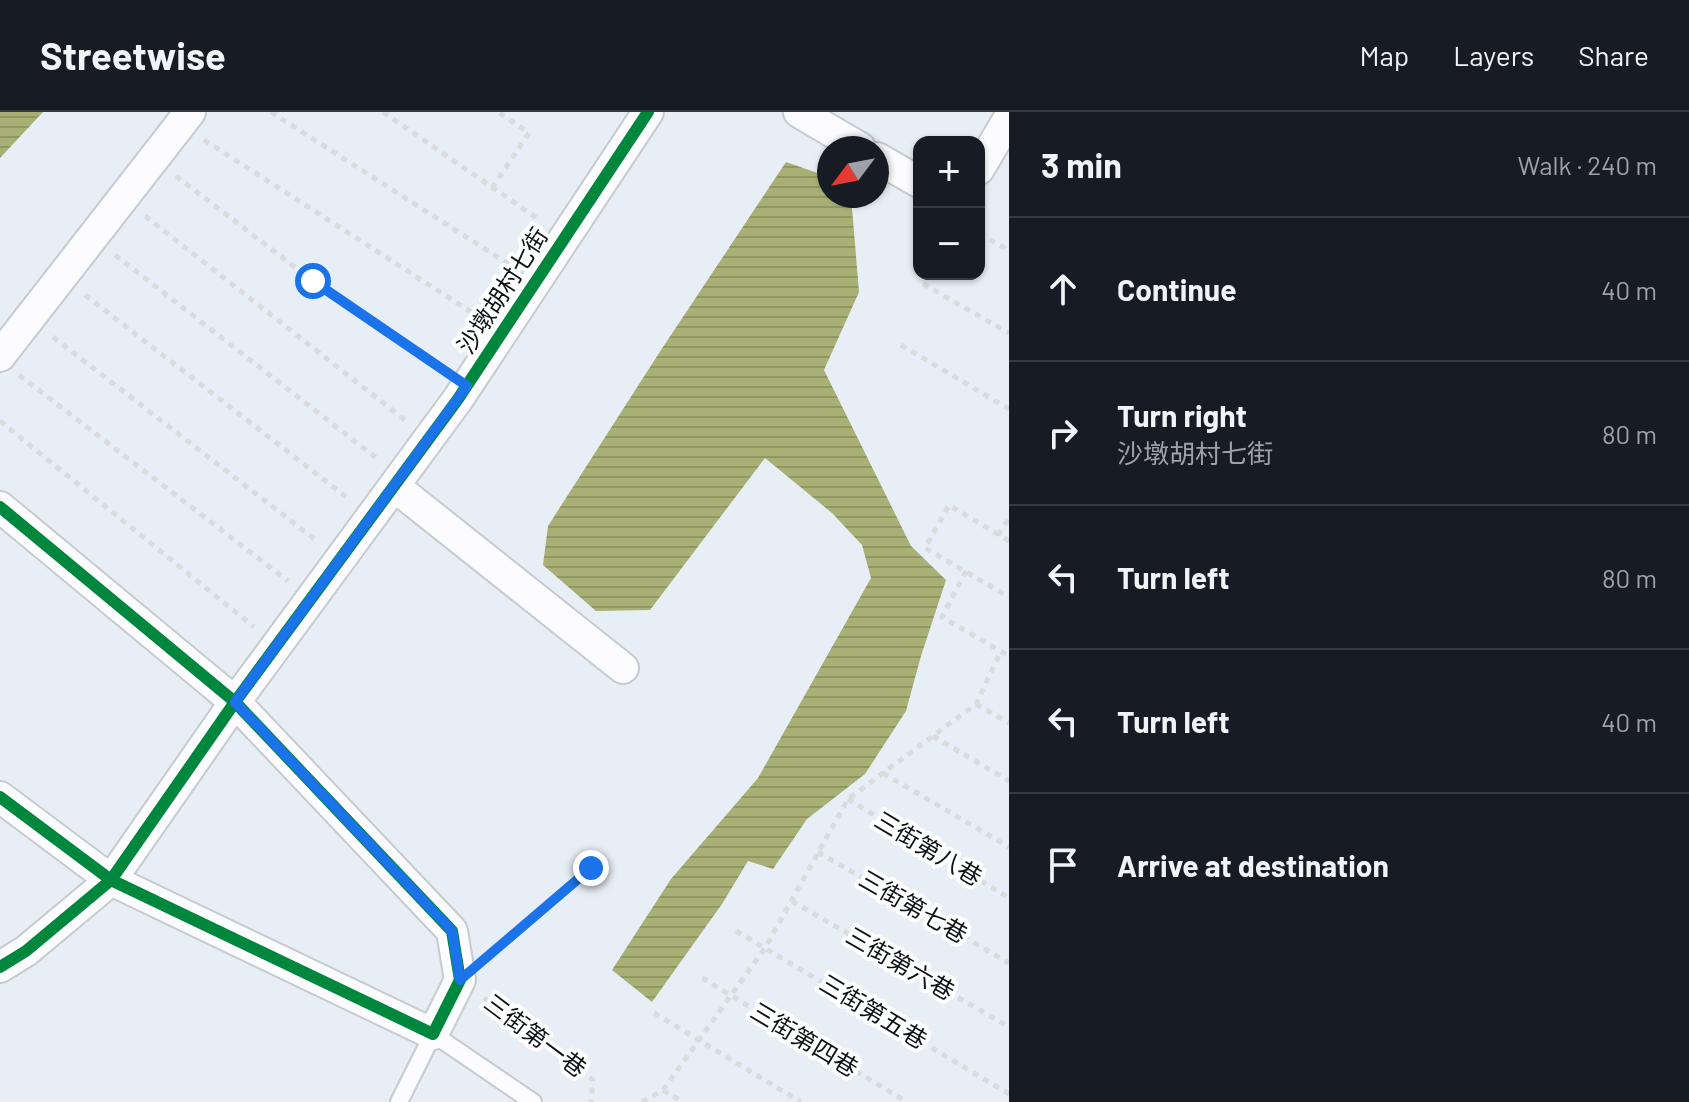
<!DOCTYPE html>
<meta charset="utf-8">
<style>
body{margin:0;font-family:Barlow,"Noto Sans SC",sans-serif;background:#20242c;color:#f1f3f6}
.controls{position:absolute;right:24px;top:24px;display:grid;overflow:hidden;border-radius:16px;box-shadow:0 2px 6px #0004}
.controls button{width:72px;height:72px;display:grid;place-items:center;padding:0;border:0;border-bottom:2px solid #363941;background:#171b24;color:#f1f3f6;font:40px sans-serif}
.compass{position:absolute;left:817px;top:24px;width:72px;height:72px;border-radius:50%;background:#171b24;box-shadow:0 2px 6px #0004;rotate:238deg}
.stop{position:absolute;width:24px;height:24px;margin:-18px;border:6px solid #1a73e8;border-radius:50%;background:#fff}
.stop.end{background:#1a73e8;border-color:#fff;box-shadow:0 2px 8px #0008}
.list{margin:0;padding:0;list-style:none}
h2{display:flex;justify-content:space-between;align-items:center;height:104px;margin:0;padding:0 32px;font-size:34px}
h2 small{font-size:26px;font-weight:400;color:#9ea1a6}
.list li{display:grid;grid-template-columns:52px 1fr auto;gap:24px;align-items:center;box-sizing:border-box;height:144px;padding:0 32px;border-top:2px solid #363941}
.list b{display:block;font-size:30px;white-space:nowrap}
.list p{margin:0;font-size:26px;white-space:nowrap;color:#9ea1a6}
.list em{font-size:26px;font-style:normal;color:#9ea1a6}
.icon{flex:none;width:44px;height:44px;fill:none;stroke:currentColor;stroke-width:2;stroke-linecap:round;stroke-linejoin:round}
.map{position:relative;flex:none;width:1009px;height:990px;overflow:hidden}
header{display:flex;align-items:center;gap:48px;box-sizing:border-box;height:112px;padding:0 40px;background:#171b24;border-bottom:2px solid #363941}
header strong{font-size:38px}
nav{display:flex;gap:44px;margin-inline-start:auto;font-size:28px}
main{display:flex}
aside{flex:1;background:#171b24}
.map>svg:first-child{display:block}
.water{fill:url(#water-rules)}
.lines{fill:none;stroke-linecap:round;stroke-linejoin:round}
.service-casing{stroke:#c6cbd0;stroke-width:20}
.minor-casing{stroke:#c6cbd0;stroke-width:34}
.path{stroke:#dadbdd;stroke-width:5;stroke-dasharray:6 6;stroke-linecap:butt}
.service{stroke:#fcfcfe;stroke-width:16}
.minor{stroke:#fcfcfe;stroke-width:30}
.cycleway-casing{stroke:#fff;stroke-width:17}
.cycleway{stroke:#00873e;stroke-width:12}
.route{stroke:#1a73e8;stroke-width:10}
.labels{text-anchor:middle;stroke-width:8;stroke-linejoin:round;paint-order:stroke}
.street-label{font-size:24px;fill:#0d1115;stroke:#fff}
</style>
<header>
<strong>Streetwise</strong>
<nav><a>Map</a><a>Layers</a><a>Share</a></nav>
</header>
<main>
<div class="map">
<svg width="1009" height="990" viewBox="0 0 1009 990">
<defs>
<pattern id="water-rules" width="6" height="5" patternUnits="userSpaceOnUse" patternTransform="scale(2)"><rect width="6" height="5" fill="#a9b075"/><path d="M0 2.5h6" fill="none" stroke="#909664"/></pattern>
</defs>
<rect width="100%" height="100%" fill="#e8eef5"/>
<path class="water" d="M 0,0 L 43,0 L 0,46 Z
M 786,50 L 829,65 L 829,84 L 851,84 L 859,180 L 824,258 L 911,434 L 946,468 L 921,544 L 906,599 L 865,662 L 807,707 L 773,757 L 748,749 L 722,792 L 652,890 L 612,858 L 671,767 L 758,666 L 871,466 L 862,433 L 832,401 L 765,346 L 650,498 L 596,499 L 543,453 L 548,414 L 661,238 Z"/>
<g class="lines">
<defs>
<path id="service" d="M 399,990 L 433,922 L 533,990"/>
<path id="minor" d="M 799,0 L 860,36
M 877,46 L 919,70
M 979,57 L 1009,6
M 0,244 L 190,0
M 394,374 L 623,556
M 0,395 L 235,590 L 452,819 L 460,868 L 433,922 L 111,768 L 0,685
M 0,855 L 26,839 L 111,768 L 235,590 L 458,287 L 648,0"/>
</defs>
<use href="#service" class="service-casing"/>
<use href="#minor" class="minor-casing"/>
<path class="path" d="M 271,0 L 513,155
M 383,0 L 541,109
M 204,28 L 479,205
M 176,64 L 313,169 L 443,258
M 492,76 L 529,21 L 498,0
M 145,104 L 405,308
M 979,122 L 1009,138
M 115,143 L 379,348
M 923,172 L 1009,221
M 85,183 L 349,387
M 53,225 L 317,429
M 901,233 L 1009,297
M 19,263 L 288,469
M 0,309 L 254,515
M 998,423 L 1009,406
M 1009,429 L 949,393 L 925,436 L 1009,485
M 966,459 L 942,505 L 1009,544
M 976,592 L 1009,611
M 933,624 L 1009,669
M 883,661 L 1009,735
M 848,687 L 1009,786
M 818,740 L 1009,851
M 792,789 L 1009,915
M 736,819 L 1009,982
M 487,844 L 591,756
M 702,866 L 907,990
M 484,886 L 593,968 L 591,990
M 654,901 L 801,990
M 663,978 L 683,990
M 642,990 L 663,978 L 765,836 L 848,687 L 976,592 L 1001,539"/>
<use href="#service" class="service"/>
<use href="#minor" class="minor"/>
<defs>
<path id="cycleway" d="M 0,395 L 235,590 L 452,819 L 460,868 L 433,922 L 111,768 L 0,685
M 0,855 L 26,839 L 111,768 L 235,590 L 458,287 L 648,0"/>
</defs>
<use href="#cycleway" class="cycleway-casing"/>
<use href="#cycleway" class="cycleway"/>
</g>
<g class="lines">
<path class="route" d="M 313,169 L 467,274 L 235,590 L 452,819 L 460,868 L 591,756"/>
</g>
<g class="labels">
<g class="street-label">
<text transform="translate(503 179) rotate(-57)" y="8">沙墩胡村七街</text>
<text transform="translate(928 737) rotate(31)" y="8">三街第八巷</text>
<text transform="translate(913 795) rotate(30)" y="8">三街第七巷</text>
<text transform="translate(900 852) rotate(30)" y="8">三街第六巷</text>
<text transform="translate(873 900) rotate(31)" y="8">三街第五巷</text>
<text transform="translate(535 924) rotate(37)" y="8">三街第一巷</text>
<text transform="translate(804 928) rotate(31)" y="8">三街第四巷</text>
</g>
</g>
</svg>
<div class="controls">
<button>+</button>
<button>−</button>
</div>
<svg class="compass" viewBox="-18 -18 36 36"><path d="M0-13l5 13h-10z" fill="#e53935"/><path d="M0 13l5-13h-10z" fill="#9ea1a6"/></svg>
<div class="stop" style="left:313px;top:169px"></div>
<div class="stop end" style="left:591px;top:756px"></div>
</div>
<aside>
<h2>3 min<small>Walk · 240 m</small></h2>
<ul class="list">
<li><svg class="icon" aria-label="ahead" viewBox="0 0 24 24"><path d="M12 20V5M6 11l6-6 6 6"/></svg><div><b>Continue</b></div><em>40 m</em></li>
<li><svg class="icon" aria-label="right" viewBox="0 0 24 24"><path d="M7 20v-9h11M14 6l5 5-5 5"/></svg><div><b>Turn right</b><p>沙墩胡村七街</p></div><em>80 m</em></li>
<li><svg class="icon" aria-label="left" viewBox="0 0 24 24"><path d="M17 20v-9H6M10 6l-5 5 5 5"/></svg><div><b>Turn left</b></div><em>80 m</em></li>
<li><svg class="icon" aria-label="left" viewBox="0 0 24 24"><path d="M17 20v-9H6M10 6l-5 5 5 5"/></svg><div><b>Turn left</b></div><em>40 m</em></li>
<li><svg class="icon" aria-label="arrive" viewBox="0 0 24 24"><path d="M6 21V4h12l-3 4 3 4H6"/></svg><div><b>Arrive at destination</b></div></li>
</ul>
</aside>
</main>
